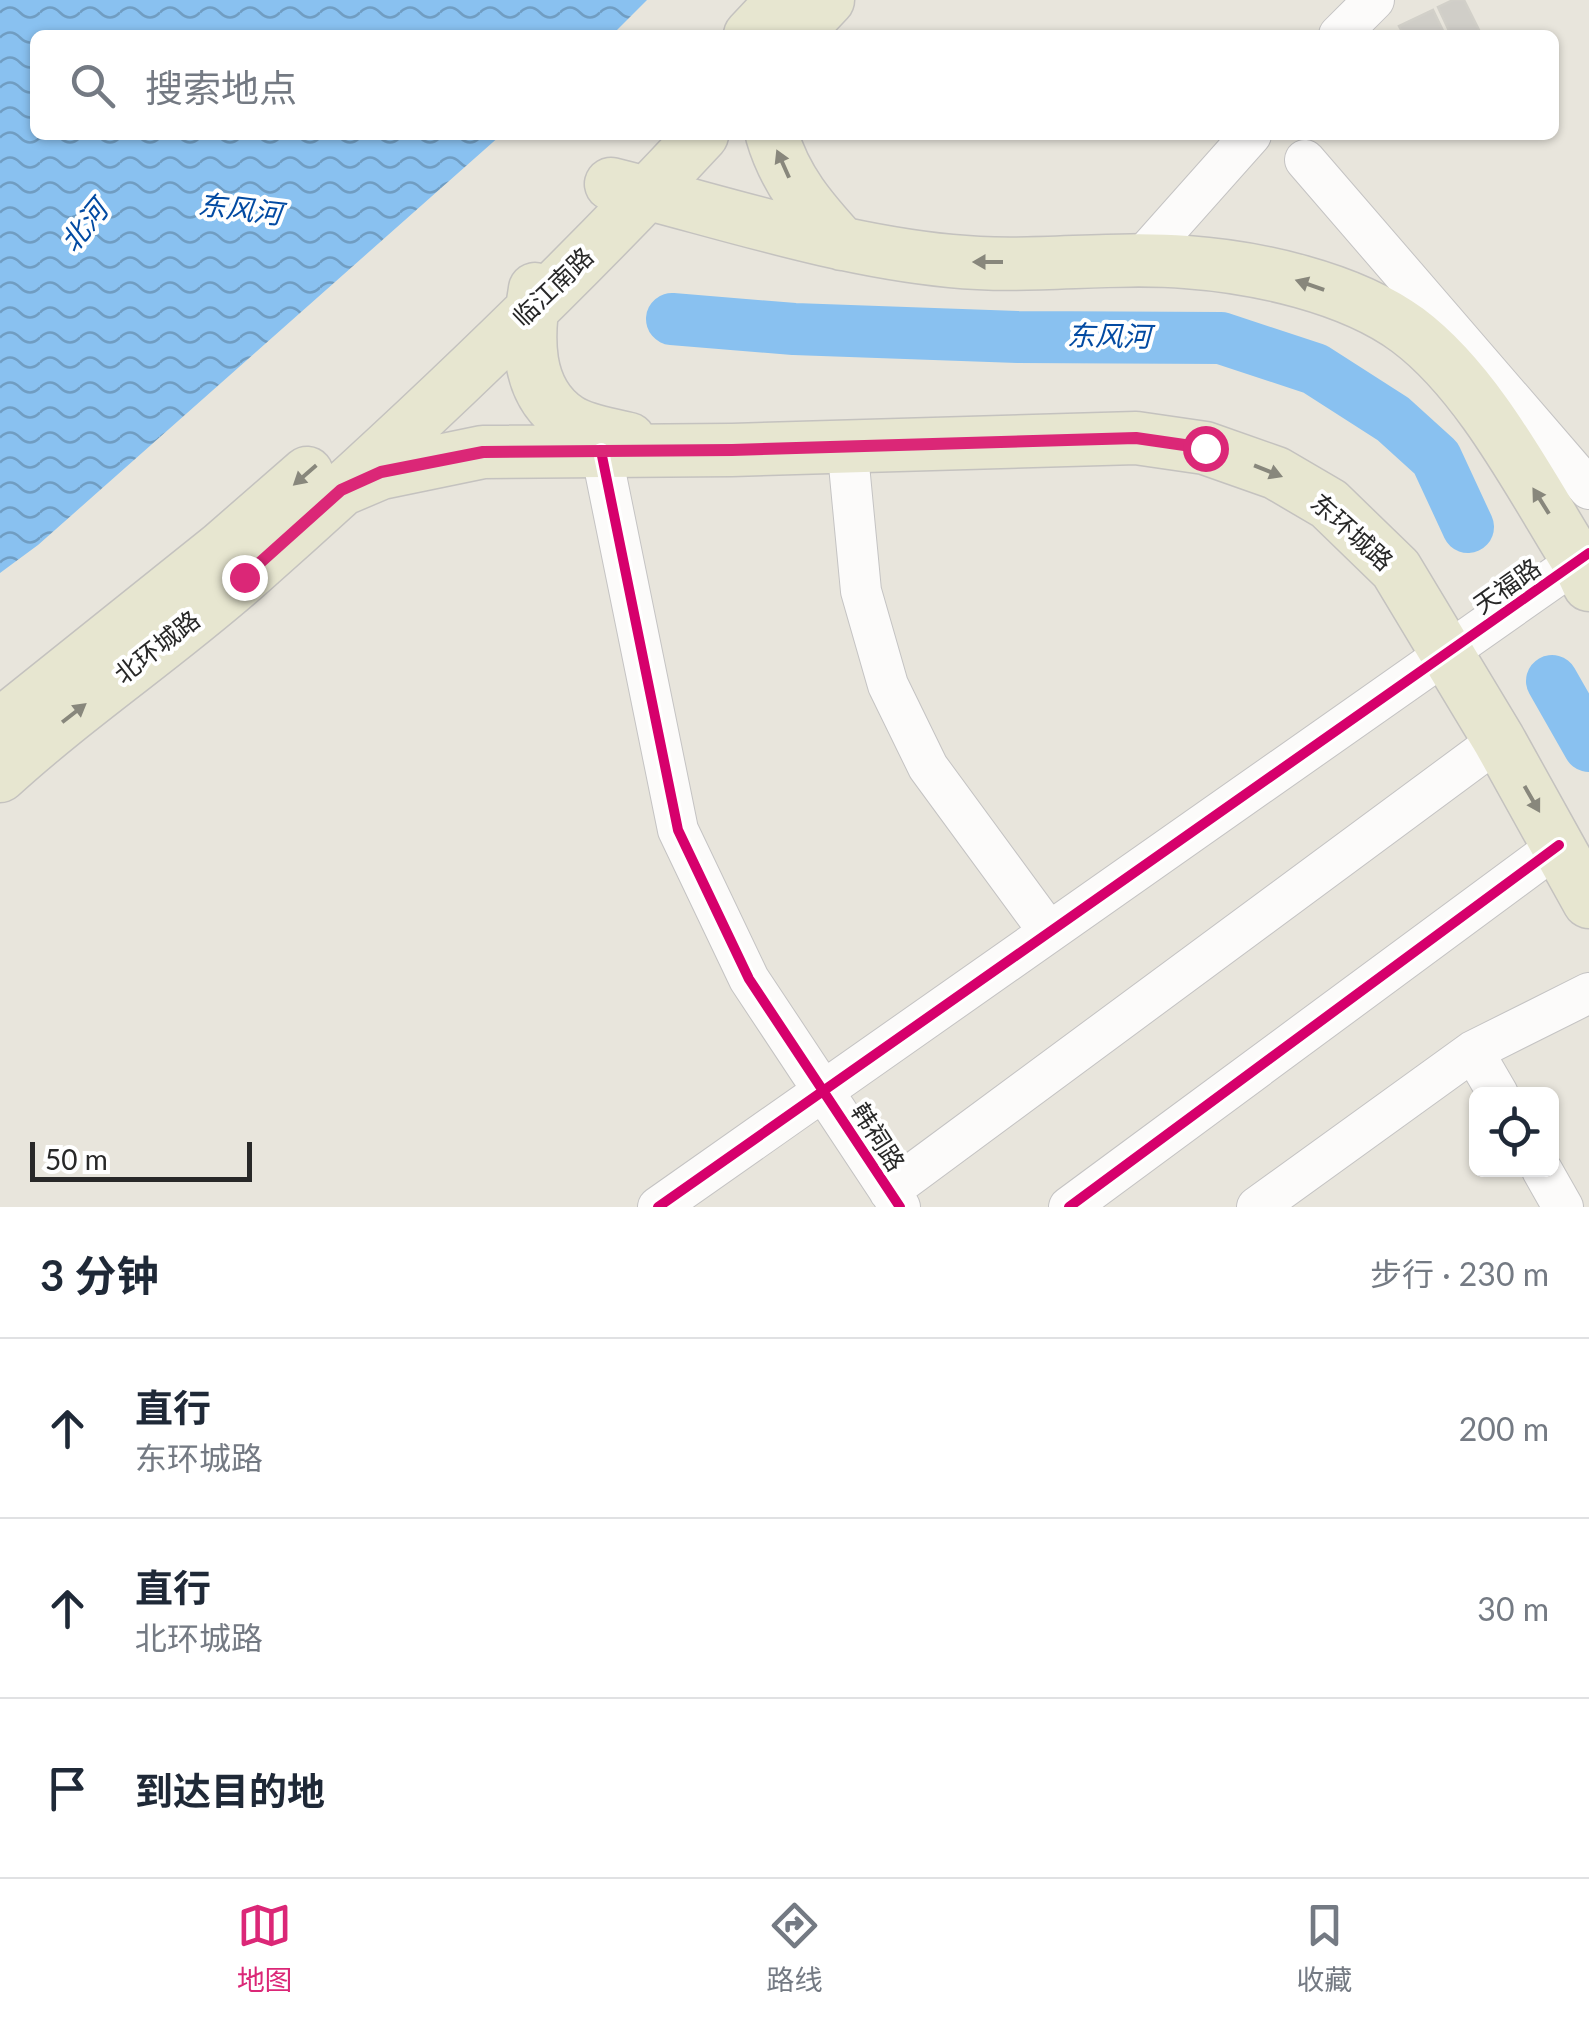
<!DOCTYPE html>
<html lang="zh">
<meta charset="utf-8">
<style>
body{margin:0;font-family:Lato,"Noto Sans SC",sans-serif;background:#f6f6f7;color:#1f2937}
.controls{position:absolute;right:30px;bottom:30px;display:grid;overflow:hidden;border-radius:15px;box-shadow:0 2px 8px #0004}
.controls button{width:90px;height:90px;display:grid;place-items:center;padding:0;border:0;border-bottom:2px solid #e0e1e3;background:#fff;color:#1f2937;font:50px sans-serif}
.scale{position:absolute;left:30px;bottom:25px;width:222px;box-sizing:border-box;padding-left:10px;border:5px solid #282828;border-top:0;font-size:28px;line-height:35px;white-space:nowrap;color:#282828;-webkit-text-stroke:8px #fff;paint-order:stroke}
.stop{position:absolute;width:30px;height:30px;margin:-22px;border:8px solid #db2777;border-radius:50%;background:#fff}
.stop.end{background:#db2777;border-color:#fff;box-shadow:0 2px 10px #0008}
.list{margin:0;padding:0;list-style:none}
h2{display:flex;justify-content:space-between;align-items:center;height:130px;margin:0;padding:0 40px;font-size:42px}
h2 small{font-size:32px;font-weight:400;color:#747a83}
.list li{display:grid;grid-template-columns:65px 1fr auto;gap:30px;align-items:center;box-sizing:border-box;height:180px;padding:0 40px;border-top:2px solid #e0e1e3}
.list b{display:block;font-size:38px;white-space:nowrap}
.list p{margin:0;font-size:32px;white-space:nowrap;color:#747a83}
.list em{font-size:32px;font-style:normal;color:#747a83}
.icon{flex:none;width:55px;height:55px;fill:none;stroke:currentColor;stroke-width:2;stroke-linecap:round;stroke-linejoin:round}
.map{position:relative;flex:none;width:1589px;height:1207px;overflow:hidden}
.search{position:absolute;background:#fff;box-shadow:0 2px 8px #0004;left:30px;right:30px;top:30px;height:110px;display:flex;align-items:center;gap:25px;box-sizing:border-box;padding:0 35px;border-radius:15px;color:#747a83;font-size:38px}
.sheet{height:670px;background:#fff}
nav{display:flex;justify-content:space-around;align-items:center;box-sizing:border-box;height:140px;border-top:2px solid #e0e1e3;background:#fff;font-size:28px;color:#747a83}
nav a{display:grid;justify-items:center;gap:5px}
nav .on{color:#db2777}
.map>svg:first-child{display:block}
.water{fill:url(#water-waves)}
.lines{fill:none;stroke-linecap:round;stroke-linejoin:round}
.river{stroke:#89c1f0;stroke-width:52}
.building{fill:#d0cec8;stroke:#d2d0c9;stroke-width:2.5}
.minor-casing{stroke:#c4c3c3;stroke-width:42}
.major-casing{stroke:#c4c2bf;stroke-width:55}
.minor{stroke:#fcfbfa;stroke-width:40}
.major{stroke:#e7e6d0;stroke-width:52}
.cycleway-casing{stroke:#fff;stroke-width:16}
.cycleway{stroke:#d6006c;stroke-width:10}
.oneway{fill:#88877c}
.route{stroke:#db2777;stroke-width:12}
.labels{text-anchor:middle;stroke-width:8;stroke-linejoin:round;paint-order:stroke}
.street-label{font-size:25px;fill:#282828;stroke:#fff}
.water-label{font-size:28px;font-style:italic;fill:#024aa2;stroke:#fff}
</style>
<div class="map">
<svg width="1589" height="1207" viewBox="0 0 1589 1207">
<defs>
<pattern id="water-waves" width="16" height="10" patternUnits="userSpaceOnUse" patternTransform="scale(2.5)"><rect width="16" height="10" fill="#89c1f0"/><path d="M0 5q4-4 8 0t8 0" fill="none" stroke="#709dc2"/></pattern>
</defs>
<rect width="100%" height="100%" fill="#e8e5dc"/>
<path class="water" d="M 0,0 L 647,0 L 612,35 L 35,35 L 35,135 L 501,135 L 38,545 L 0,573 Z"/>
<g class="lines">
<path class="river" d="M 672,319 L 794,329 L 1018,337 L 1221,338 L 1315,369 L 1393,419 L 1436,458 L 1468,527
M 1552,681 L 1589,746"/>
</g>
<path class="building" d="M 1453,0 L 1464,0 L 1481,34 L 1451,35 L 1438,7 Z
M 1433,10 L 1445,35 L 1404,35 L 1399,26 Z"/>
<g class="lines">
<defs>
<path id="minor" d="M 1339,35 L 1374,0
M 1305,160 L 1589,489
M 1138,262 L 1251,135
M 847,444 L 861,591 L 888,685 L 928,767 L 1049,932
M 601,451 L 678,830 L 749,979 L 900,1207
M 1473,1051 L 1498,1094
M 1542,1170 L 1563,1207
M 889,1191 L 1499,740
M 658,1207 L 1589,553
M 1069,1207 L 1559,845
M 1257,1207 L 1473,1051 L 1589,993"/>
<path id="major" d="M 750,35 L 783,0
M 795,35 L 828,0
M 772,135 C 785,180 811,210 842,244
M 611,184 C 723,212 836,250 951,261 C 1029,269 1108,256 1186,262 C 1256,267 1350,287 1408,330 C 1479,383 1531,486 1578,561 L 1589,585
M 535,289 C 527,335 524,391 568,420 C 584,431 610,434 629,439
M 341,490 L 381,473 L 483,452 L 732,450 L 1136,438 L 1205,448 L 1276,473 L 1329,504 L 1396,569 L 1499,740 L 1589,902
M 0,725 L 221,548 L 307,473
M 0,776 C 79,704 168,645 248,574 C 405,435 559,289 702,135"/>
</defs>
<use href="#minor" class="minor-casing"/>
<use href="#major" class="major-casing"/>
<use href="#minor" class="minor"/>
<use href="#major" class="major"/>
<defs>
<path id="cycleway" d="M 601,451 L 678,830 L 749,979 L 900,1207
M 658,1207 L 1589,553
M 1069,1207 L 1559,845"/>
</defs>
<use href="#cycleway" class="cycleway-casing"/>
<use href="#cycleway" class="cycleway"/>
</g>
<defs><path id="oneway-solid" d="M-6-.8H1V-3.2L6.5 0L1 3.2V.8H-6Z" transform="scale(2.5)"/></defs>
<g class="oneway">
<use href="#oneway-solid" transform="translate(783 164) rotate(-114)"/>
<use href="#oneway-solid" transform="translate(988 262) rotate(-180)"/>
<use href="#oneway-solid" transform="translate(1310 285) rotate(-161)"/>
<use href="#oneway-solid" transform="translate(1268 471) rotate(22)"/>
<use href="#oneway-solid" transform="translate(305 475) rotate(139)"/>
<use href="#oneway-solid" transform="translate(1541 501) rotate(-122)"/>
<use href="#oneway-solid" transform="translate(74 713) rotate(-38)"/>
<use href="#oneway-solid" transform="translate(1532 799) rotate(60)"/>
</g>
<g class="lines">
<path class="route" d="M 244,577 L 341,490 L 381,472 L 483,452 L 732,450 L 1136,438 L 1205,448"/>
</g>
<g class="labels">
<g class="street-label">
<text transform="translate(553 287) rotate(-44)" y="9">临江南路</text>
<text transform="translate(1352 532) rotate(42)" y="9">东环城路</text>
<text transform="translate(1507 586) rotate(-35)" y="9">天福路</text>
<text transform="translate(157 647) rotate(-38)" y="9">北环城路</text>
<text transform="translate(878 1137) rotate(57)" y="9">韩祠路</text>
</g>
<g class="water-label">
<text transform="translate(240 209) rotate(7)" y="10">东风河</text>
<text transform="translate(84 226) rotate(-51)" y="10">北河</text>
<text transform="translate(1109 336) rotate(1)" y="10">东风河</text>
</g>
</g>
</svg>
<div class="controls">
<button><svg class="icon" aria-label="locate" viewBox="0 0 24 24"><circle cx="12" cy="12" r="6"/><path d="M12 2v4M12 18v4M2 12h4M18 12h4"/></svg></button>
</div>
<div class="scale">50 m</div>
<div class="stop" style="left:1205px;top:448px"></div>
<div class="stop end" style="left:244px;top:577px"></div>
<div class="search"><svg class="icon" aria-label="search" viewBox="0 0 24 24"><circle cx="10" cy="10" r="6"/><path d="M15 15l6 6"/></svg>搜索地点</div>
</div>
<section class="sheet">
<h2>3 分钟<small>步行 · 230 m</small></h2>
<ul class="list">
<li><svg class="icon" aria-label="ahead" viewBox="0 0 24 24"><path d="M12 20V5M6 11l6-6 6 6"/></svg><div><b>直行</b><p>东环城路</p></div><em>200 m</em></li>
<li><svg class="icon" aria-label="ahead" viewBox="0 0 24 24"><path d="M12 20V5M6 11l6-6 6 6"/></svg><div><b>直行</b><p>北环城路</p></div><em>30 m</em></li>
<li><svg class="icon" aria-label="arrive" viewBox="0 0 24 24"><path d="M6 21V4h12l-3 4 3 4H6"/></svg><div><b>到达目的地</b></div></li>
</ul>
</section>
<nav>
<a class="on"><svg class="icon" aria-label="map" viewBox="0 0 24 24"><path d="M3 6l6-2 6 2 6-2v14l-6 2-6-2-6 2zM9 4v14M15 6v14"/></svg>地图</a>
<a><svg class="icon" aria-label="directions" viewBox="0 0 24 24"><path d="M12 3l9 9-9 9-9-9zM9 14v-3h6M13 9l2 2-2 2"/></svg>路线</a>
<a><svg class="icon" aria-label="saved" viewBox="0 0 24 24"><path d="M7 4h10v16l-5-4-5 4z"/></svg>收藏</a>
</nav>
